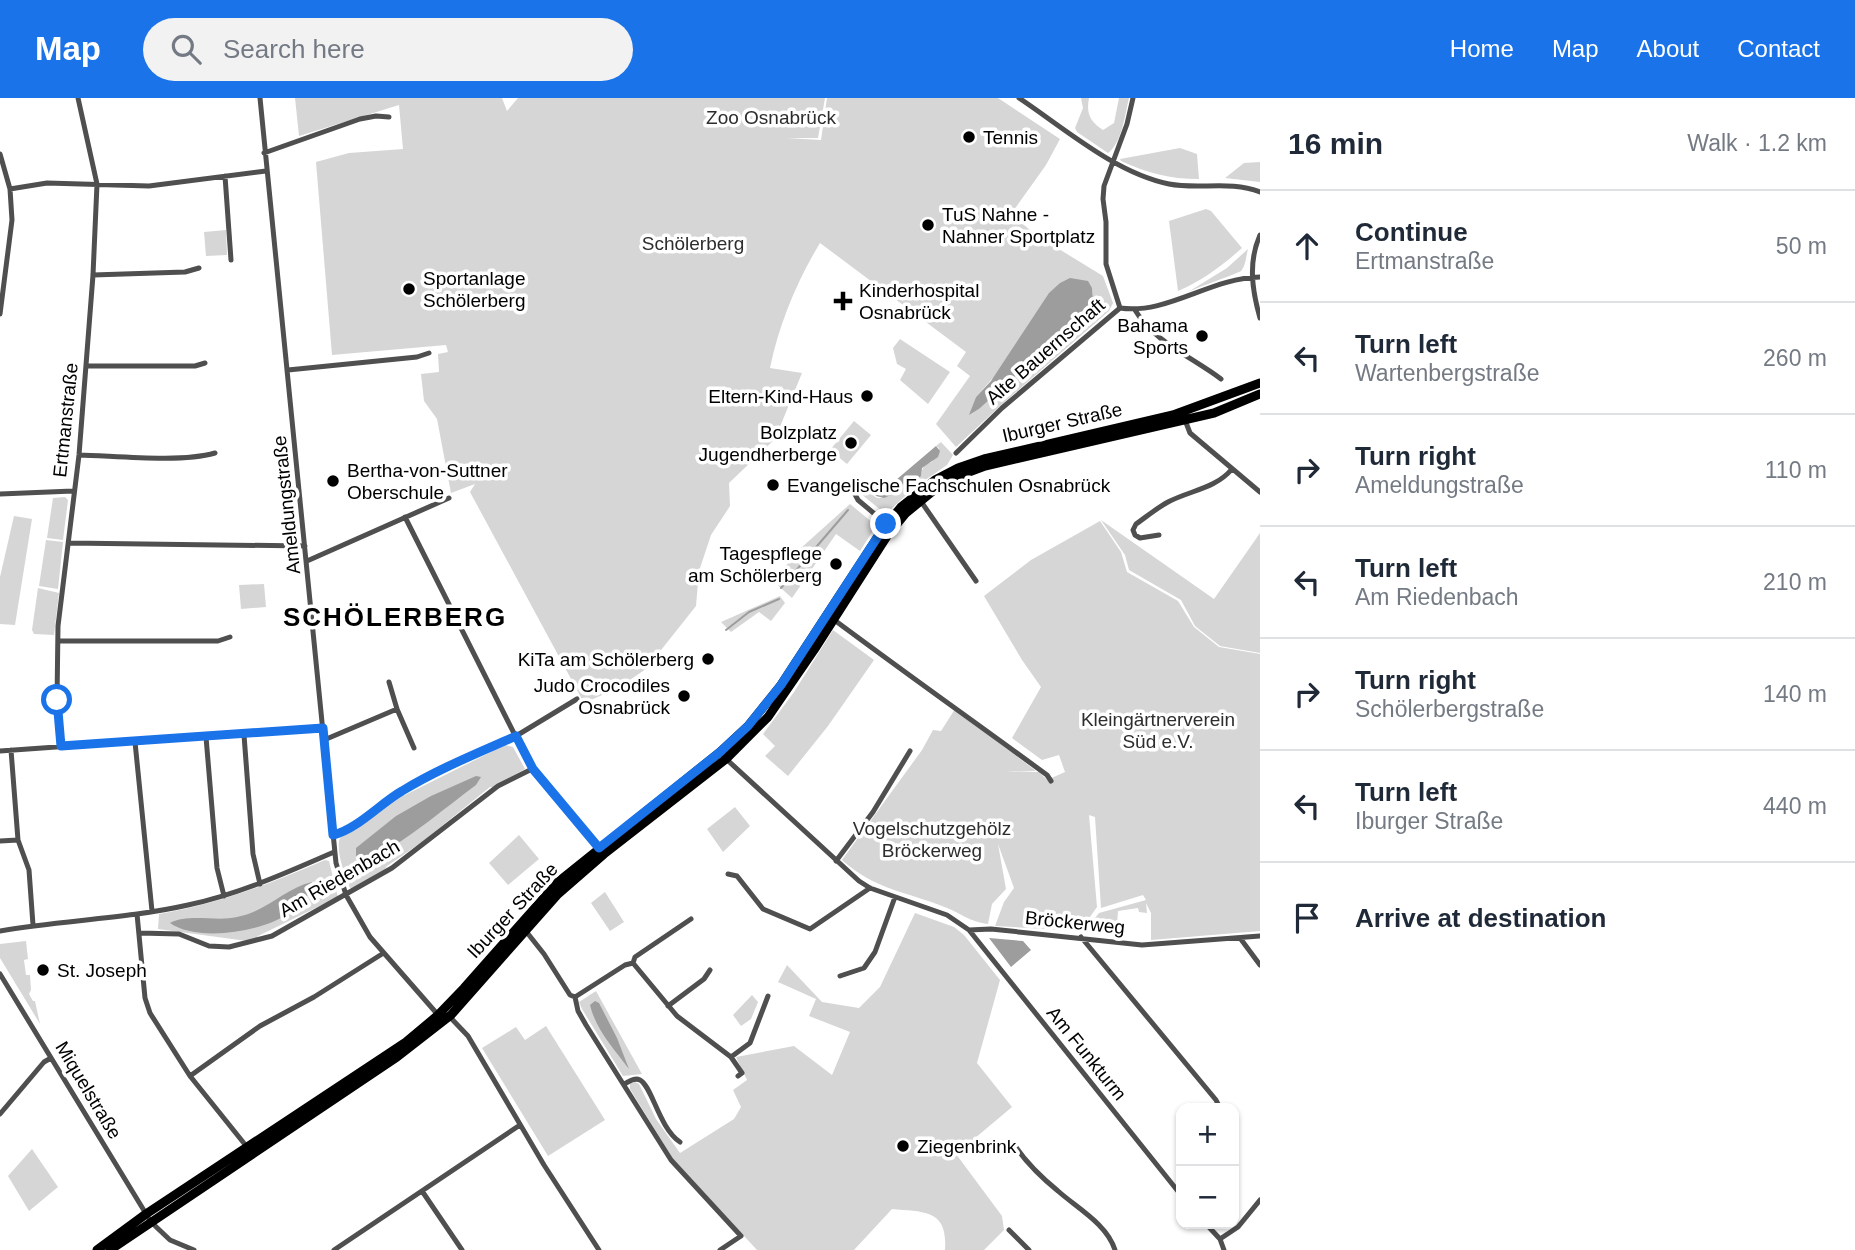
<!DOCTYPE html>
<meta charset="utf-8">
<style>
body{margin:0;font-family:Helvetica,sans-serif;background:#f2f2f3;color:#1f2937}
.controls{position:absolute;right:21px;bottom:21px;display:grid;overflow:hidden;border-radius:14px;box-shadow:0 2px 5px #0004}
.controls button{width:63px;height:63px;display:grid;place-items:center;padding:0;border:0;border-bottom:2px solid #e0e1e3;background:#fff;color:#1f2937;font:35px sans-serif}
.stop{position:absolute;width:21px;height:21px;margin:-16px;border:5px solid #1a73e8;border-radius:50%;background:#fff}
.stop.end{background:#1a73e8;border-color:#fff;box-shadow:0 2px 7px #0008}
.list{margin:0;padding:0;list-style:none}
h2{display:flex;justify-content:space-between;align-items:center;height:91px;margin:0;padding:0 28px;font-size:30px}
h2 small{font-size:23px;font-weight:400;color:#747a83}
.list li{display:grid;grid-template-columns:46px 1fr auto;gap:21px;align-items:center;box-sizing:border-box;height:112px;padding:0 28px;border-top:2px solid #e0e1e3}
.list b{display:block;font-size:26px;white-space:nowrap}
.list p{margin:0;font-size:23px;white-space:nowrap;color:#747a83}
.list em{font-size:23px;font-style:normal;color:#747a83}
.icon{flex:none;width:38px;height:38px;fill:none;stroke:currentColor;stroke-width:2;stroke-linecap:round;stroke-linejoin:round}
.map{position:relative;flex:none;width:1260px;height:1152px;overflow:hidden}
header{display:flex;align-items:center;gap:42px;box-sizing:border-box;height:98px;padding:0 35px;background:#1a73e8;color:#fff}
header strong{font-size:33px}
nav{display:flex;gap:38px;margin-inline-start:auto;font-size:24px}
.search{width:490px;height:63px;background:#f2f2f3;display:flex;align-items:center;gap:18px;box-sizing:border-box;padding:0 24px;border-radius:38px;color:#747a83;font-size:26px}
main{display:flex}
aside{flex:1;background:#fff}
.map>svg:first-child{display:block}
.green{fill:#d6d6d6;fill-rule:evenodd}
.water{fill:#9d9d9d}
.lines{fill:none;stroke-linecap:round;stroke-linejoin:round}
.stream{stroke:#9d9d9d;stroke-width:2}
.street{stroke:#4f4f4f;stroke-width:5}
.primary{stroke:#000;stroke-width:9}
.route{stroke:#1a73e8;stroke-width:9}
.poi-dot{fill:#000;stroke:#fff;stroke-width:2.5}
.labels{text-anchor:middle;stroke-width:7;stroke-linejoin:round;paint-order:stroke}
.park-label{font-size:19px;fill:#2d2d2d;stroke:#fff}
.poi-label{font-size:19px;fill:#000;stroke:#fff;text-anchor:start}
.street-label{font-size:19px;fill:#000;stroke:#fff}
.district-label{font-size:26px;font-weight:bold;letter-spacing:2px;fill:#000;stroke:#fff}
</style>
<header>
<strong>Map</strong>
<div class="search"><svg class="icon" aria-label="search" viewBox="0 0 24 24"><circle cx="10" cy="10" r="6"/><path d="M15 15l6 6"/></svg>Search here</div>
<nav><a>Home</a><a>Map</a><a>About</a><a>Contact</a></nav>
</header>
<main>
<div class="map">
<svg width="1260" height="1152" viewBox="0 0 1260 1152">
<rect width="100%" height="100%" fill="#fff"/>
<path class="green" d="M 295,0 L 502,0 L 507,13 L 518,0 L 825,0 L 818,40 L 787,40 L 821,42 L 827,0 L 998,0 L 1060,41 L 1046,67 L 1011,116 L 1036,137 L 1103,178 L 1113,205 L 1109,213 L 1000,308 L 956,349 L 936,326 L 970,278 L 957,268 L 966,254 L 820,145 C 797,183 779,226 770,270 L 802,275 L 775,341 L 729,385 L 730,408 L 711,437 L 699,473 L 696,508 L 646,571 L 618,590 L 584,605 L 470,394 L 475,386 L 451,395 L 437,321 L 424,303 L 421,276 L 439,274 L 438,256 L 448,254 L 446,247 L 332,257 L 316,64 L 349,55 L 403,51 L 399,7 L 299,38 ZM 1092,190 L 1093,201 L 1106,210 L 1081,214 L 1068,231 L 979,311 L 970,316 L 976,299 L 990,283 Z
M 1081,0 L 1089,0 C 1086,16 1090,23 1103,32 L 1114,25 L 1119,0 L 1129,0 C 1125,16 1122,45 1108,55 L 1077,34 L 1075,30 L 1083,10 Z
M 1180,50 L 1197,56 L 1199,81 C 1169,81 1148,75 1121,63 L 1120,61 Z
M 1260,64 L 1260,84 L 1225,80 L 1244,65 Z
M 1206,111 L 1211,113 L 1242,150 C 1223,167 1202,183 1178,193 L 1169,123 Z
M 226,132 L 227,157 L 206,158 L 204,134 Z
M 1248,151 C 1246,158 1246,167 1241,173 C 1239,175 1196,190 1188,194 L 1227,170 Z
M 900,241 L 950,274 L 928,306 L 900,282 L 906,271 L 897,266 L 893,250 Z
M 854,323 L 871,337 L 847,366 L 830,352 Z
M 941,344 L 953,357 L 947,367 L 915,389 L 890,412 L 882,413 L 860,395 L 860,391 L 865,386 L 869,388 C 876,412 890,394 900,388 C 907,384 913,384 921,378 C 922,369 924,367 932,364 L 939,350 L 936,348 Z
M 65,399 L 68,402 L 63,442 L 47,440 L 53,400 Z
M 850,406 L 873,425 L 874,431 L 860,453 L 836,436 L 792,500 L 773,483 L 801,450 Z
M 14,418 L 32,421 L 15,527 L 0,526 L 0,479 Z
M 1101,422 L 1214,501 L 1260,435 L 1260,555 L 1220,548 L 1195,528 L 1181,502 L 1129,472 L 1125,457 Z
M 1100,423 L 1121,454 L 1127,474 L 1178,503 L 1194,529 L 1219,549 L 1260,556 L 1260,833 L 1151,842 L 1151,815 L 1146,805 L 1147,815 L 1139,814 L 1138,810 L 1118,813 L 1117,828 L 1094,826 L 1087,830 L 1099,815 L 1146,802 L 1143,797 L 1101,810 L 1095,719 L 1089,717 L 1097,809 L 1080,833 L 995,828 L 1004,804 L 1014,790 L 998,746 L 1006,791 L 992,806 L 988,826 C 968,823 964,817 947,810 C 906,793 877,793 842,762 L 922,652 L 933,632 L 941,633 L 955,611 L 1036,673 L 1005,674 L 1039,674 L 1047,682 L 1065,674 L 1059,657 L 1042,662 L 1012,640 L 1041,589 L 1022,562 L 984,498 L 1031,462 Z
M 46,442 L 63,444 L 58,491 L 39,488 Z
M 264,486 L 266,509 L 241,511 L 239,487 Z
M 38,490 L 59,495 L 54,537 L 34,536 L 32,532 Z
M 780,498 L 785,505 L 771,523 L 759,514 L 731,534 L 721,524 Z
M 833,532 L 874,562 L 828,628 L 788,678 L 765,658 L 775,648 L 763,636 L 794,594 Z
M 505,647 L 513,649 L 525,671 L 494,689 L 490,689 L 422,744 L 387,768 L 385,771 L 356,789 L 350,790 C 345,777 337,757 339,743 C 340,737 347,734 352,731 L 355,732 L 401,699 Z
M 735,709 L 750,728 L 723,754 L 707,731 Z
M 519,737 L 539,761 L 508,787 L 489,765 Z
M 325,762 L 329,763 L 338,799 L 258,838 L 256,841 L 247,843 L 158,831 L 159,816 C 222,805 266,787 325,762 Z
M 605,794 L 624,824 L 610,833 L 591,805 Z
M 915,815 L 954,829 L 964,837 L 1000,882 L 977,965 L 1012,1009 L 956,1056 L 1002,1118 L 1004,1132 L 984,1152 L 945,1152 C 948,1111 924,1114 892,1111 L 854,1152 L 757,1152 L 673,1061 L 630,991 L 630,986 L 635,984 L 639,986 L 656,1021 L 680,1055 L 734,1021 L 741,1009 L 733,992 L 747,982 L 736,959 L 794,948 L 832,977 L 850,934 L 809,918 L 816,901 L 778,884 L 787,867 L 822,904 L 859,910 L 880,889 Z
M 26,843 L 28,861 L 24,862 L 26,877 L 30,877 L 31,892 L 29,896 L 33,903 L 35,903 L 40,926 L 0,860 L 0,846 Z
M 596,893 L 642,976 L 623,978 L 582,911 L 579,904 Z
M 752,897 L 758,904 L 751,921 L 741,928 L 733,917 Z
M 546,928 L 605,1022 L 548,1058 L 482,950 L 516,929 L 525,942 Z
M 32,1051 L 58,1089 L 29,1113 L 8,1078 Z"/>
<path class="water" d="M 1070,180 L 1088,183 L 1092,190 L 1093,201 L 1098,205 L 1105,205 L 1106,211 L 1081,214 L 1068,231 L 979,311 L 969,317 L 976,299 L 991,283 L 1049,195 L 1060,185 Z
M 936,348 L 940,353 L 938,359 L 922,370 L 921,378 L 917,382 L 901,387 L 891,397 L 884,400 L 876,398 L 870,392 L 869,388 L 883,393 Z
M 476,678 L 481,679 L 476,687 C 447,708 393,755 361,764 L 356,761 L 356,750 L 396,718 L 431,698 Z
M 312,784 C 307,830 203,849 170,825 C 189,815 216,824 237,819 C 266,814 285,790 312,784 Z
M 989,840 L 1023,843 L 1031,852 L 1011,869 Z
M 595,903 L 599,905 L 617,940 L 629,971 C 614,951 596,932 590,907 Z"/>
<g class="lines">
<path class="stream" d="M 781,490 L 848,412
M 726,532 L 749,514 L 779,501"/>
<path class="street" d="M 260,0 L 336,765 L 346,797 L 370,839 L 439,918
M 1019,0 C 1064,30 1115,75 1169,86 C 1199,92 1230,82 1260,94
M 264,55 L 360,21 L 376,18 L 389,19
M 0,56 L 10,91 L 12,122 L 0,216
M 225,78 L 231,162
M 10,91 L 47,85 L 149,88 L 266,73
M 1260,137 C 1248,164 1252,192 1260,220
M 93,177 L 185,174 L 199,170
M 1120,210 L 1106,166 L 1106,124 L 1103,101 L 1104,88 L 1127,26 L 1133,0
M 1120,210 C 1167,217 1210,180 1260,179
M 1135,212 C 1154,244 1192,259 1221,281
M 86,268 L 195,268 L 205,265
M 288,272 L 417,259 L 429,255
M 1185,322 L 1190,335 L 1260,394
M 956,355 L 1002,310 L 1120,210
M 79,357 C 117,358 180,365 215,355
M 849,385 L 858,402 L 889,428
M 0,396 L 73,393
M 920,402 L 976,483
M 405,419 L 532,671 L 600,751
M 1159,437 L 1140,440 L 1135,437 L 1133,432 L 1136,426 C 1146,419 1157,410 1168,404 C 1191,392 1215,391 1232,371
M 69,445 L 305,448
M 307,463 L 449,400
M 833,521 C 904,574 976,625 1047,677 L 1051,683
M 60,543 L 218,543 L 230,539
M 389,584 L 397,611 L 414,650
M 244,637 L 253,756 L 260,786
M 206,639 L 217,770 L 224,798
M 324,642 L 397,611
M 135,644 L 152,813
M 61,648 L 57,602 L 58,528 L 79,357 L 93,177 L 97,86 L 78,0
M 11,652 L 18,742 L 29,772 L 33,827
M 0,653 L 323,630
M 724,659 L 859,783 L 870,790 L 947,817 L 969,832 L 1181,1097
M 333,737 L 345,733 L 416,685 L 516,638 L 577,601
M 0,743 L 18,742
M 836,763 L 873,714 L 910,653
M 728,776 L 737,778 L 763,811 L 810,831 L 870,790
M 137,816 L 145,900 L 150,915 L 190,978 L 247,1049
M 525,832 L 544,856 L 570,897 L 575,899 L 578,913 L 586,927 L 671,1062 L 741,1138 L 720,1152
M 969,832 L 991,831 L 1142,847 L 1260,838
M 0,833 C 62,822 126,821 188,807 C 239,796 286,775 334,754
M 140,835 L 179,836 L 209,848 L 229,849 L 272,838 L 392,770 L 498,688 L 532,671
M 1081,839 L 1216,1002 L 1220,1010
M 1240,840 L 1260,867
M 633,865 L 677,918 L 731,959 L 750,945 L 768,898
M 0,876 L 151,1124 L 170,1142 L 194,1152
M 840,878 L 864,870 L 875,854 L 895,799
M 575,899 L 625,867 L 633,865 L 635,859 L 691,821
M 668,908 L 704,881 L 710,872
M 448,917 L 468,938 L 544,1067 L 599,1152
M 731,959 L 742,975 L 738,978
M 190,978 L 260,928 L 314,899 L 382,856
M 624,986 C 629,984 634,979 640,982 C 652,988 659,1030 680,1044
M 0,1016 L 44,964 L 51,960
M 1015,1048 C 1026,1064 1042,1080 1058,1093 C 1077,1110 1107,1126 1115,1152
M 422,1093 L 462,1152
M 1206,1126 L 1220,1141 L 1224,1152
M 1009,1132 L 1029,1152
M 1220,1141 L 1238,1129 L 1260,1102
M 334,1152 L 520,1027"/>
<path class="primary" d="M 97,1152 L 146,1116 L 406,944 L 437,918 L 464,890 L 558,784 L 720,654 L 748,628 L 781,587 L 881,434 L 901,409 L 935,382 L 958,370 L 984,361 L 1173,317 L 1260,285
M 110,1152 L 397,959 L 451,917 L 558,796 L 604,756 L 726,661 L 768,619 L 814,552 L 887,438 L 906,415 L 939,388 L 961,377 L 985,368 L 1214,315 L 1260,296"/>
</g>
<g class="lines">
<path class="route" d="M 57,602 L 61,648 L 323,630 L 333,737 C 356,732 381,705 402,693 C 438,671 478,655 516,638 L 533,671 L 599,750 L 720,654 L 748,628 L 781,587 L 886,426"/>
</g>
<g class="poi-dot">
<circle cx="969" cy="39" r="7"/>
<circle cx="928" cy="127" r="7"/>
<circle cx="409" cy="191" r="7"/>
<path d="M839.5 192.5h7v7h7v7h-7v7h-7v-7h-7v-7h7z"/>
<circle cx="1202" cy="238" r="7"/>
<circle cx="867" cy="298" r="7"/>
<circle cx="851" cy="345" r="7"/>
<circle cx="333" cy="383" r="7"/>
<circle cx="773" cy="387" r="7"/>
<circle cx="836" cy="466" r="7"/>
<circle cx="708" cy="561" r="7"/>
<circle cx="684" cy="598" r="7"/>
<circle cx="43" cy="872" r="7"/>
<circle cx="903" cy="1048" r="7"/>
</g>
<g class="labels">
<g class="park-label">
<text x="771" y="26">Zoo Osnabrück</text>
<text x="693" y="152">Schölerberg</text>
<text x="1158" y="628">Kleingärtnerverein<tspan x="1158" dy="22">Süd e.V.</tspan></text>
<text x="932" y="737">Vogelschutzgehölz<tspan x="932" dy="22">Bröckerweg</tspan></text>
</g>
<g class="poi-label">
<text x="983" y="46">Tennis</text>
<text x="942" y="123">TuS Nahne -<tspan x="942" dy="22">Nahner Sportplatz</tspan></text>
<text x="423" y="187">Sportanlage<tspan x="423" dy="22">Schölerberg</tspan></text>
<text x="859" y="199">Kinderhospital<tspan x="859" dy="22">Osnabrück</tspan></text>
<text x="1188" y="234" text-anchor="end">Bahama<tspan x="1188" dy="22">Sports</tspan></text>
<text x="853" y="305" text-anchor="end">Eltern-Kind-Haus</text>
<text x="837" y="341" text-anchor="end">Bolzplatz<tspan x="837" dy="22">Jugendherberge</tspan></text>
<text x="347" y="379">Bertha-von-Suttner<tspan x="347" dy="22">Oberschule</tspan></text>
<text x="787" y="394">Evangelische Fachschulen Osnabrück</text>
<text x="822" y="462" text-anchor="end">Tagespflege<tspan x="822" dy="22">am Schölerberg</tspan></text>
<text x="694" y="568" text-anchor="end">KiTa am Schölerberg</text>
<text x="670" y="594" text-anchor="end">Judo Crocodiles<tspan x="670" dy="22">Osnabrück</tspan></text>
<text x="57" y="879">St. Joseph</text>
<text x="917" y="1055">Ziegenbrink</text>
</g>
<g class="street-label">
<text transform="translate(1045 253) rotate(-41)" y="7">Alte Bauernschaft</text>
<text transform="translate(65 322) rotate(-84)" y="7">Ertmanstraße</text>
<text transform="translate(1062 324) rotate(-13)" y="7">Iburger Straße</text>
<text transform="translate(286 407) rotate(-96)" y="7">Ameldungstraße</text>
<text transform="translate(339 780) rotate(-30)" y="7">Am Riedenbach</text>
<text transform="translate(512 812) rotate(-47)" y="7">Iburger Straße</text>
<text transform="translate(1075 824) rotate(6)" y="7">Bröckerweg</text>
<text transform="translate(1087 955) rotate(51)" y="7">Am Funkturm</text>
<text transform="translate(89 992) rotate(59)" y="7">Miquelstraße</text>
</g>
<g class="district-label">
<text x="395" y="528">SCHÖLERBERG</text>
</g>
</g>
</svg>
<div class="controls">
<button>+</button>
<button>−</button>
</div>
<div class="stop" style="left:57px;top:602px"></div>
<div class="stop end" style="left:886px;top:426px"></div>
</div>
<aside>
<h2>16 min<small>Walk · 1.2 km</small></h2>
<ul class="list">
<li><svg class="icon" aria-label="ahead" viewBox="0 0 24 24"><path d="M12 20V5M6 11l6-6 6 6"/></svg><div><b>Continue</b><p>Ertmanstraße</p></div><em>50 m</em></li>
<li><svg class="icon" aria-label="left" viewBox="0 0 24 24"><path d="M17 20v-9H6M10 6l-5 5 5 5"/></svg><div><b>Turn left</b><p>Wartenbergstraße</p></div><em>260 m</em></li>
<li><svg class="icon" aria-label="right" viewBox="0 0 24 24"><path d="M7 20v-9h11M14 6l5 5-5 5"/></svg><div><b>Turn right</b><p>Ameldungstraße</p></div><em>110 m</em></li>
<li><svg class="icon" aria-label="left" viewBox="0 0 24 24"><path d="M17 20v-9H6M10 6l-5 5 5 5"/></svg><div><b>Turn left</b><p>Am Riedenbach</p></div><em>210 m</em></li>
<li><svg class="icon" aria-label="right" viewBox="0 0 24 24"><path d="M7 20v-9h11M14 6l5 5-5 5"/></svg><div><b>Turn right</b><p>Schölerbergstraße</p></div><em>140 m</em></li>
<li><svg class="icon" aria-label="left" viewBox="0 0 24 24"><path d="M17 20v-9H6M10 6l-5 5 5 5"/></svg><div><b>Turn left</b><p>Iburger Straße</p></div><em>440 m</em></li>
<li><svg class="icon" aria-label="arrive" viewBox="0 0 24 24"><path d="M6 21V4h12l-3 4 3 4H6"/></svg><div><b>Arrive at destination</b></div></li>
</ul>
</aside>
</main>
